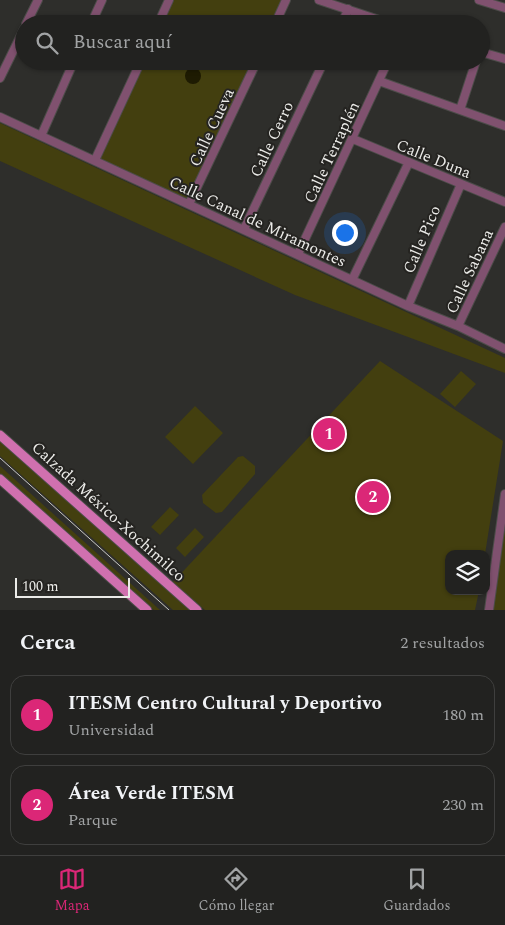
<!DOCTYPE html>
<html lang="es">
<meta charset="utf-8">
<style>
body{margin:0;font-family:Spectral,serif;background:#2e2f2d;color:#f1f3f6}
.controls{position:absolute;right:15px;bottom:15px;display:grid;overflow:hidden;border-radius:10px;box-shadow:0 1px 4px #0004}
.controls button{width:45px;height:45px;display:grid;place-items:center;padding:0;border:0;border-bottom:1px solid #3f3f3e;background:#222220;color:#f1f3f6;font:25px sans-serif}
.scale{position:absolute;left:15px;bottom:12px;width:115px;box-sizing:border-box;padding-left:5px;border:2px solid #ebebe8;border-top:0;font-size:14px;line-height:18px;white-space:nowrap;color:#ebebe8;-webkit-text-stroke:4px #252421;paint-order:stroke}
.you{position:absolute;left:344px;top:232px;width:18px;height:18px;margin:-12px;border:4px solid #fff;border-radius:50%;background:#1a73e8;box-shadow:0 0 0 8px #1a73e833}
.badge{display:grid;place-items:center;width:32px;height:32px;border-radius:50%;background:#db2777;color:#fff;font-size:16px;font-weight:700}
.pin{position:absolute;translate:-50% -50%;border:2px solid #fff;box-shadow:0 1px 5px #0006}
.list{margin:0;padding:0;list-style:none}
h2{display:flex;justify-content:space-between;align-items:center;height:65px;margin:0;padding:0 20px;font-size:21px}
h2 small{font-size:16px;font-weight:400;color:#a2a4a5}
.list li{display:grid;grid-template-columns:32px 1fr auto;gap:15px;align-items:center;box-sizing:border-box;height:80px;margin:0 10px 10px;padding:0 10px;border:1px solid #3f3f3e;border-radius:15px}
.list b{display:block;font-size:19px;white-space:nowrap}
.list p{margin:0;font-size:16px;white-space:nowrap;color:#a2a4a5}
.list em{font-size:16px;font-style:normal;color:#a2a4a5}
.icon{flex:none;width:28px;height:28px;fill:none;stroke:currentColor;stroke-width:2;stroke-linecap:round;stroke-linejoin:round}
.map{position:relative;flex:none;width:505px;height:610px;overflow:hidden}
.search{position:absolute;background:#222220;box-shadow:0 1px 4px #0004;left:15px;right:15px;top:15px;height:55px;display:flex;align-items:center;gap:12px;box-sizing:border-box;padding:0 18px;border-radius:28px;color:#a2a4a5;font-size:19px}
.sheet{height:245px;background:#222220}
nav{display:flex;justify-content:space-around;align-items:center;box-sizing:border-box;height:70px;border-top:1px solid #3f3f3e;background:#222220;font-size:14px;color:#a2a4a5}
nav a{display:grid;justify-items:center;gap:2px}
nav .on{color:#db2777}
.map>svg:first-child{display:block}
.green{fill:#433f0f}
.water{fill:#1e1b02}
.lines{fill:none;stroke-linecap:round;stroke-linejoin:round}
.minor-casing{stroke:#4c4c49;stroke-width:10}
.major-casing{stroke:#4c4c49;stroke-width:11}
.minor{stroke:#80516f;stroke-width:8}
.major{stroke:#d070af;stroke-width:9}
.tram{stroke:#cacac7;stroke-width:1}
.labels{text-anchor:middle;stroke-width:4;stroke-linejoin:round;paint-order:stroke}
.street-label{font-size:16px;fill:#ebebe8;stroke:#252421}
</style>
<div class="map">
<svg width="505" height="610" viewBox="0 0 505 610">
<rect width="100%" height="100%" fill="#2e2e2b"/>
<path class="green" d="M 172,0 L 282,0 L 271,24 L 161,24 Z
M 144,61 L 253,61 L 188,201 L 98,158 Z
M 0,123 L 505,358 L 505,373 L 295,295 L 0,161 Z
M 380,361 L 503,441 L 485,554 L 449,554 L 449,591 L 479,591 L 475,610 L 205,610 L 173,582 Z
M 461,371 L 476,384 L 455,407 L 440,394 Z
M 195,406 L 223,433 L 193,464 L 165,437 Z
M 0,440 L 191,610 L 173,610 L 0,456 Z
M 243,456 L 255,466 L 255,474 L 222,512 L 216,513 L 203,503 L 202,495 L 238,457 Z
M 0,466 L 160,610 L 154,610 L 0,475 Z
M 170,507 L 179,515 L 160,535 L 151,527 Z
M 505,513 L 505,610 L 492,610 Z
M 195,528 L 204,537 L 185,557 L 176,548 Z"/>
<path class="water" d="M185 76a8 8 0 1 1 16 0a8 8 0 1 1-16 0Z"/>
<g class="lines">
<defs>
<path id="minor" d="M 319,0 L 391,24
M 479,0 L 505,8
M 26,24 L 38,0
M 91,24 L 102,0
M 158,24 L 169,0
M 275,24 L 286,0
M 342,24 L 348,9
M 481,52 L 505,59
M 0,78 L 24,29
M 379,81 L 505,126
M 460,110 L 476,61
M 0,117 L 408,306 L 458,326 L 505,349
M 41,136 L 74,61
M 353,139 L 505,202
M 95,160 L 141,61
M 189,204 L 257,61
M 244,229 L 324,61
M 298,254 L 388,61
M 352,280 L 409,162
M 408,306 L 461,184
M 458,326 L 505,227
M 489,610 L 505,494"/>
<path id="major" d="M 0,435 L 197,610
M 0,479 L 147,610"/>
</defs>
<use href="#minor" class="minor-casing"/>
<use href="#major" class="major-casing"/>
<use href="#minor" class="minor"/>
<use href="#major" class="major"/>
<path class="tram" d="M 0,458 L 169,610"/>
</g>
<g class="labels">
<g class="street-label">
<text transform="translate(211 127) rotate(-65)" y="6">Calle Cueva</text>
<text transform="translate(271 139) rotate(-65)" y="6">Calle Cerro</text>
<text transform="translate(331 152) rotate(-65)" y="6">Calle Terraplén</text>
<text transform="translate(434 158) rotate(22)" y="6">Calle Duna</text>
<text transform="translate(258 221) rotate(25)" y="6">Calle Canal de Miramontes</text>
<text transform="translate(421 239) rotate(-67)" y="6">Calle Pico</text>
<text transform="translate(469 271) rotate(-65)" y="6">Calle Sabana</text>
<text transform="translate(109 511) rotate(42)" y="6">Calzada México-Xochimilco</text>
</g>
</g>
</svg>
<div class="controls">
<button><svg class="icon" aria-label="layers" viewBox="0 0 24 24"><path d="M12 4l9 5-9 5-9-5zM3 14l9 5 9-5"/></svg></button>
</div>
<div class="scale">100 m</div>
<div class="you"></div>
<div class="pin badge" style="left:329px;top:434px">1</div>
<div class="pin badge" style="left:373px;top:497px">2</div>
<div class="search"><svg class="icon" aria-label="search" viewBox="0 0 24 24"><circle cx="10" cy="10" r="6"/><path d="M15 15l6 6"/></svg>Buscar aquí</div>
</div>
<section class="sheet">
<h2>Cerca<small>2 resultados</small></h2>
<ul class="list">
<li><span class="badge">1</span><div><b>ITESM Centro Cultural y Deportivo</b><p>Universidad</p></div><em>180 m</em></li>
<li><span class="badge">2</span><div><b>Área Verde ITESM</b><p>Parque</p></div><em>230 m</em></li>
</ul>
</section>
<nav>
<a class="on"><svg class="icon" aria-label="map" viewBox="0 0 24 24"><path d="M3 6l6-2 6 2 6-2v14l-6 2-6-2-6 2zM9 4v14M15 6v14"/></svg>Mapa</a>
<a><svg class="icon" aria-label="directions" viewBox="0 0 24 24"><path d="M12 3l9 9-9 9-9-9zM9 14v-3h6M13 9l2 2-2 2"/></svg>Cómo llegar</a>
<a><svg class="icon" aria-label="saved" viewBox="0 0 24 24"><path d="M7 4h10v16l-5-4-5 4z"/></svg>Guardados</a>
</nav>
